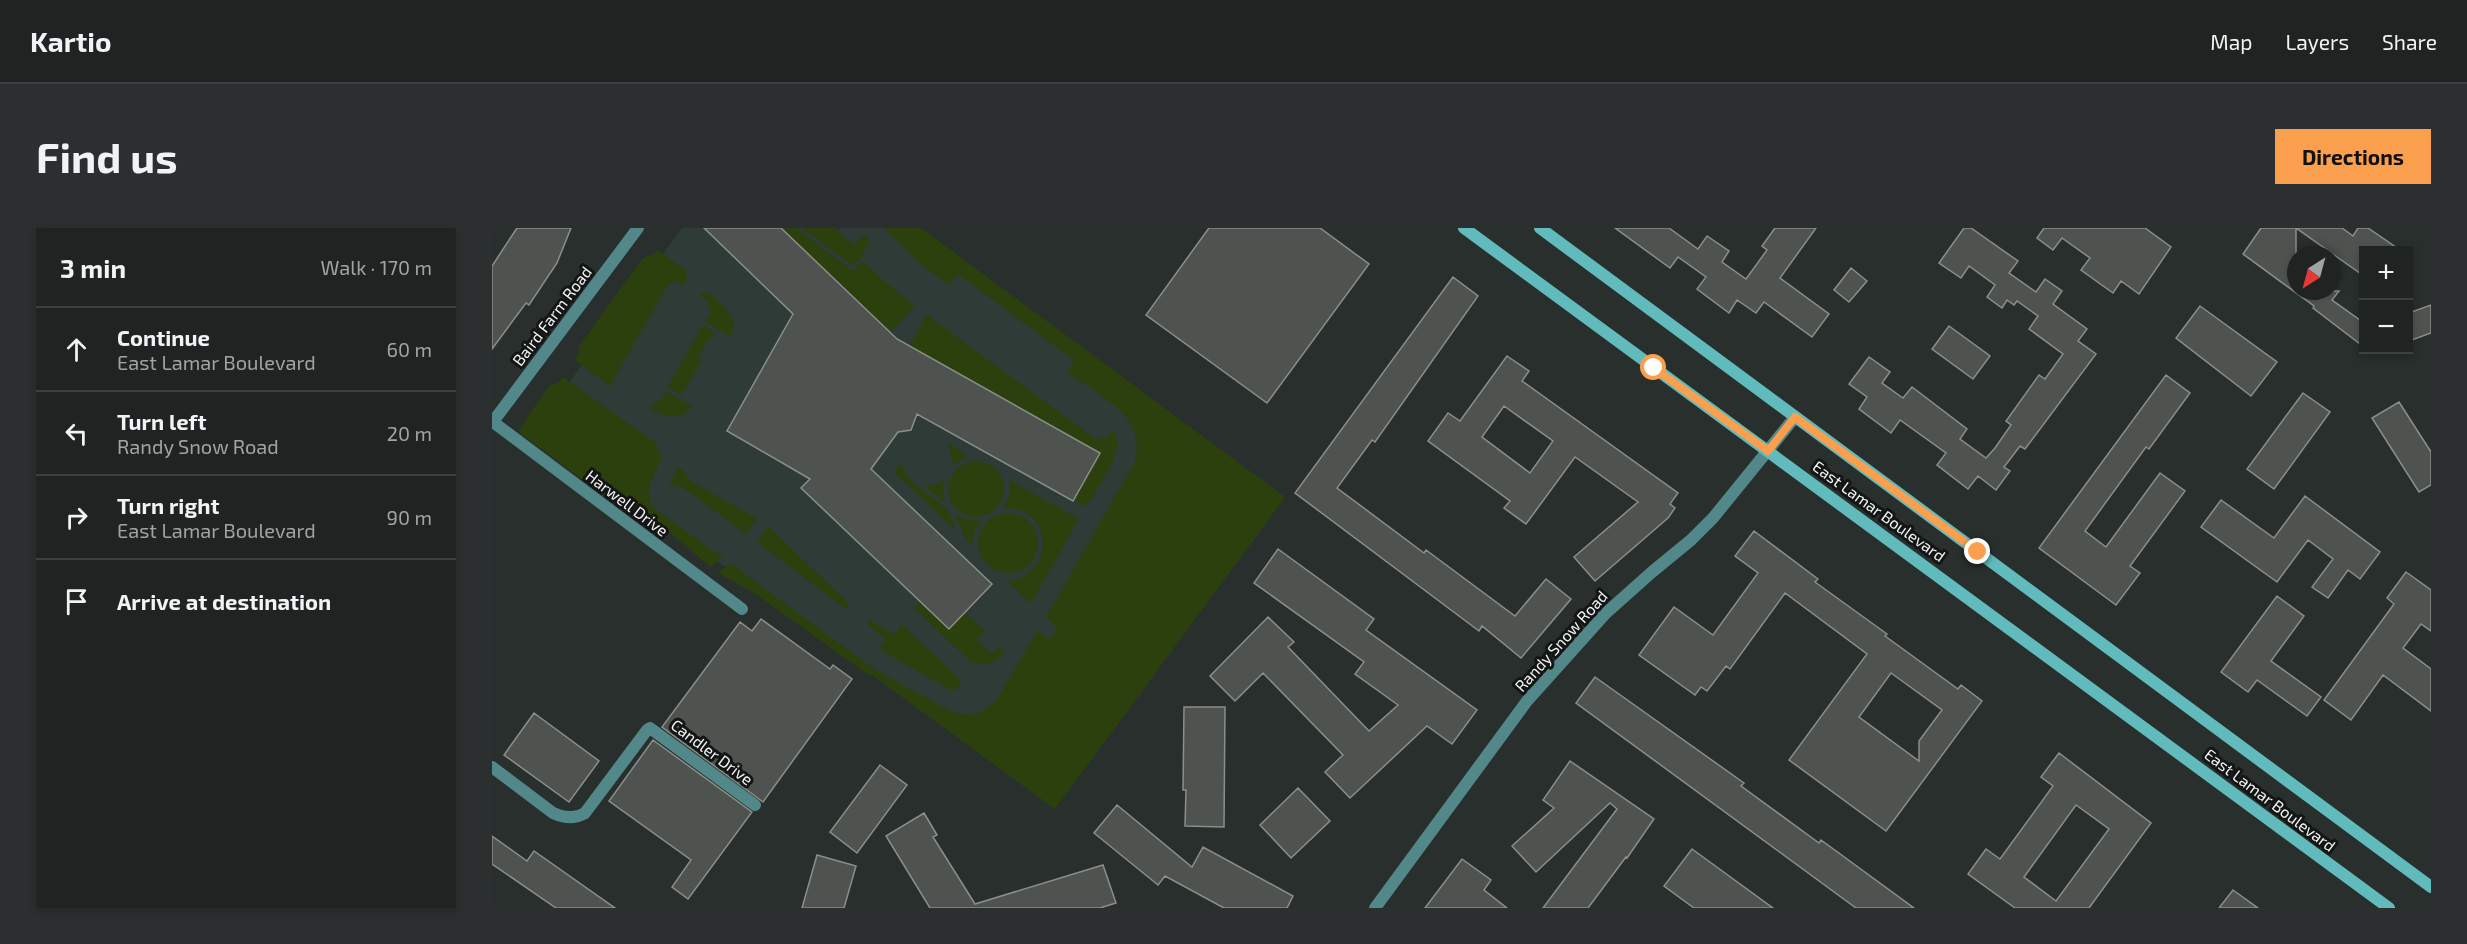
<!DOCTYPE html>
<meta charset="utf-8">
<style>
body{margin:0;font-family:"Exo 2",sans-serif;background:#2c2f2f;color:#f1f3f6}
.controls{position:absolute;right:18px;top:18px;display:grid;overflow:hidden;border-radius:0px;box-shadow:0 3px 9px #0003}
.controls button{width:54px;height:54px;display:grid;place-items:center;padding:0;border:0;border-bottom:2px solid #3c4040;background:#1f2322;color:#f1f3f6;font:30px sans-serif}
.compass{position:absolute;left:1795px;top:18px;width:54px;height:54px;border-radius:50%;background:#1f2322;box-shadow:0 3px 9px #0003;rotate:216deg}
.stop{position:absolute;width:18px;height:18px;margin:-14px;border:4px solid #fa9f4e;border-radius:50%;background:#fff}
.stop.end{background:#fa9f4e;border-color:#fff;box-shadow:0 2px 6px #0008}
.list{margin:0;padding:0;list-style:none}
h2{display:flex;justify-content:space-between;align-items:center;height:78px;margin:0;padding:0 24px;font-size:26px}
h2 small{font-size:20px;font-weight:400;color:#a1a4a5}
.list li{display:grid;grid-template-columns:39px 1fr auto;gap:18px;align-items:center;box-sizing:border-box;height:84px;padding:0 24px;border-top:2px solid #3c4040}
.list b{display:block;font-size:22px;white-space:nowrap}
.list p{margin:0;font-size:20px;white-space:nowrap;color:#a1a4a5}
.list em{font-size:20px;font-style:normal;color:#a1a4a5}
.icon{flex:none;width:33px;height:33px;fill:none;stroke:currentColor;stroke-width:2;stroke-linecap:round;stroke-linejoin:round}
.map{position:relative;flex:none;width:1939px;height:680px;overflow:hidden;border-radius:0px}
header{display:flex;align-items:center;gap:36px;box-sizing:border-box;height:84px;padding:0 30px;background:#1f2322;border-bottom:2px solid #3c4040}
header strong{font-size:28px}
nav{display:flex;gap:33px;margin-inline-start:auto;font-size:21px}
.intro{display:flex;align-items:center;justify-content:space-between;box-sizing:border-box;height:144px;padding:0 36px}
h1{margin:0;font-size:42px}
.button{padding:15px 27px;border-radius:0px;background:#fa9f4e;color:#111;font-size:21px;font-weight:700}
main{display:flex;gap:36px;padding:0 36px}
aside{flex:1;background:#1f2322;border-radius:0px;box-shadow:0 3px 9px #0003}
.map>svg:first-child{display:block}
.built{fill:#2e3b37}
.green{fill:#2c400d}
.building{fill:#4e534f;stroke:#8a8f8b;stroke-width:1.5;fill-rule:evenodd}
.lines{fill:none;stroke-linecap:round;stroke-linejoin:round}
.minor{stroke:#528889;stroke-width:12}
.tertiary{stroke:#528889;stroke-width:12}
.secondary{stroke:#61bbbd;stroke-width:12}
.route{stroke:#fa9f4e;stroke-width:8}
.labels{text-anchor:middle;stroke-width:6;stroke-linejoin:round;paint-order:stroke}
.street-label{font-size:16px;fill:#f1f5f4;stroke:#141615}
</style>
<header>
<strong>Kartio</strong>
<nav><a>Map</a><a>Layers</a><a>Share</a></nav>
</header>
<div class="intro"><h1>Find us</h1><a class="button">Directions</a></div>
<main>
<aside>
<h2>3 min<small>Walk · 170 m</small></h2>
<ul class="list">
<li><svg class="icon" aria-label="ahead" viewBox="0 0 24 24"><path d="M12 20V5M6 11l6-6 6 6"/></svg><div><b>Continue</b><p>East Lamar Boulevard</p></div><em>60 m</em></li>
<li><svg class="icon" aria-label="left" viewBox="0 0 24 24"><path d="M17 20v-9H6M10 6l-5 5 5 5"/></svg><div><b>Turn left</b><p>Randy Snow Road</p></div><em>20 m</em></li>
<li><svg class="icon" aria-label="right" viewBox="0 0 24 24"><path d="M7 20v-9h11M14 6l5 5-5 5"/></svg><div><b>Turn right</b><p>East Lamar Boulevard</p></div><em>90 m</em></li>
<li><svg class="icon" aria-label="arrive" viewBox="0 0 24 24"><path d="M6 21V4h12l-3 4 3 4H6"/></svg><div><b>Arrive at destination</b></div></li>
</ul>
</aside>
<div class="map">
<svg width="1939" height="680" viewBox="0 0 1939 680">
<rect width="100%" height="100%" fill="#292f2d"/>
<path class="built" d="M 190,0 L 344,0 L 347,2 L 348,0 L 426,0 L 793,269 L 563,581 L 44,200 Z"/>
<path class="green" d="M 289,0 L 304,0 L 361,43 L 372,33 L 388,50 L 423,78 L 398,105 Z
M 310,0 L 342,0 L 362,17 L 372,7 L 379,15 L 370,24 L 372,27 L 361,38 Z
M 392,0 L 429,0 L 793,269 L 563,581 L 379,446 L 378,448 L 265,367 L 226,345 L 238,335 L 382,441 L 462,485 L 480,487 L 489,484 L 504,473 L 546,402 L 556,411 L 566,401 L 554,389 L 642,235 C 657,189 607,167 575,144 L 583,133 L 470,49 L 464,48 L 457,57 L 426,34 Z
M 165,22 L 194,42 L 195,50 L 191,58 L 182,53 L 175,58 L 118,158 L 83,132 L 87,126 L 87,118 L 151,30 L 162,26 Z
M 211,64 C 218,64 222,69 227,74 C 239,85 245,93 239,109 L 213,94 L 220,82 L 216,80 L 216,72 L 208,67 Z
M 435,87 L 605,212 L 608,209 L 615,210 L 621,202 C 636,223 605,260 594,279 L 582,271 L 607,224 L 417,119 Z
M 211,97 L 222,105 L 220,108 L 223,110 L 222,111 L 217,110 L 206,129 L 210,132 L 189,167 L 175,159 Z
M 71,149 L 164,215 L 169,229 C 164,249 148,260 163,281 L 231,330 L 218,339 L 153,283 L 146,293 L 28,205 L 27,201 L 58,157 L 67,154 Z
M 174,163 L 200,178 C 187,194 174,189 158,181 L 163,173 L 167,174 Z
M 456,215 L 476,228 L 461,237 Z
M456 261a28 28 0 1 1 56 0a28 28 0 1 1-56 0Z
M 409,235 C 420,263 439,264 455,282 C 460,287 462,297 465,304 L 402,244 Z
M 187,238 L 199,253 L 265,291 L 254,306 L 190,259 L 177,257 Z
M 453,251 L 451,259 L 453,275 L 432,258 L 443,257 Z
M 517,252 L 587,291 L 539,375 L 515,353 C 565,346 562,278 511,280 L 517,268 Z
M486 315a30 30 0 1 1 60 0a30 30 0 1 1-60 0Z
M 463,287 L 478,292 L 489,293 L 482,304 L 480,318 L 475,313 Z
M 276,298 L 357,376 L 354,381 L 265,314 Z
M 427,374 L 457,401 L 473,384 L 493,403 L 485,412 L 500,426 L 508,418 L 512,424 C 503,436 494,439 479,434 L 422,380 Z
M 377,392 L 400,405 L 405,404 L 409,396 L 468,451 L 468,458 L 464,462 L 457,461 L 387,421 L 392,415 L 392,409 L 375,396 Z"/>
<path class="building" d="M 25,0 L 79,0 L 65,35 L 37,77 L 34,75 L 0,121 L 0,38 Z
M 212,0 L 289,0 L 405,111 L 608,225 L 581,273 L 425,186 L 419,202 L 406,204 L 379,241 L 500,356 L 457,401 L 309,260 L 318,251 L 235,203 L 301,86 Z
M 717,0 L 828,0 L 877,36 L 775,175 L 654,87 Z
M 1123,0 L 1177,0 L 1206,21 L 1215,8 L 1237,23 L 1230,34 L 1254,51 L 1275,22 L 1270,18 L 1283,0 L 1324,0 L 1288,50 L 1337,86 L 1320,109 L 1272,74 L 1264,85 L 1245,72 L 1237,85 L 1205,61 L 1214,49 L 1186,29 L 1178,40 Z
M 1472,0 L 1479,0 L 1526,33 L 1517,45 L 1544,64 L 1553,51 L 1570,63 L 1561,76 L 1595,101 L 1586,113 L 1604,126 L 1533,221 L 1528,218 L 1512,239 L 1518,243 L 1504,262 L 1486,248 L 1476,261 L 1445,237 L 1454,225 L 1408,192 L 1399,205 L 1367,181 L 1375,169 L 1357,156 L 1377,129 L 1398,144 L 1390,155 L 1411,170 L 1420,159 L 1475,201 L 1468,211 L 1494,230 L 1503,220 L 1519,197 L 1514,193 L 1547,147 L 1553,151 L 1571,126 L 1537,101 L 1546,88 L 1525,73 L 1522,77 L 1515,72 L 1510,80 L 1495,69 L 1503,57 L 1477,38 L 1469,50 L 1447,35 Z
M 1552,0 L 1653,0 L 1679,19 L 1647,66 L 1629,53 L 1621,65 L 1589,42 L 1598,30 L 1570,10 L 1561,22 L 1545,10 Z
M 1769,0 L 1804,0 L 1804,63 L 1847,63 L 1840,72 L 1872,95 L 1872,119 L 1821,80 L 1822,78 L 1751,26 Z
M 1804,0 L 1850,0 L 1861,8 L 1866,0 L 1876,0 L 1908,22 L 1872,22 L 1872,48 Z
M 1359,40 L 1375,53 L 1357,74 L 1342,62 Z
M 961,49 L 986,68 L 883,214 L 880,212 L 845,260 L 932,325 L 934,322 L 1023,388 L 1054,351 L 1079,371 L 1029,430 L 990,398 L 987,403 L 803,265 Z
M 1939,77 L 1939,105 L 1917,113 L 1917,85 Z
M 1708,78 L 1785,134 L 1759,168 L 1684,110 Z
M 1457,98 L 1498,128 L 1481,151 L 1440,121 Z
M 1015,128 L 1037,143 L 1030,153 L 1186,265 L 1178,276 L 1183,280 L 1176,290 L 1103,353 L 1082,329 L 1146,274 L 1083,229 L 1034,296 L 1012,280 L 1018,273 L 936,213 L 956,185 L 968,193 ZM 1012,178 L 1061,213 L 1038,245 L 990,209 Z
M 1674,147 L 1698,165 L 1657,221 L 1654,219 L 1593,303 L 1614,319 L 1668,245 L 1693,263 L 1638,338 L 1648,345 L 1624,377 L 1547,320 Z
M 1811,165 L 1838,184 L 1782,261 L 1755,241 Z
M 1907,174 L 1939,224 L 1939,257 L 1927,264 L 1880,190 Z
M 1813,268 L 1888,324 L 1868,351 L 1856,342 L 1836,370 L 1820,359 L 1841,331 L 1816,312 L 1785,354 L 1709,299 L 1729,272 L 1782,310 Z
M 1262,303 L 1326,351 L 1323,354 L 1395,406 L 1393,408 L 1466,461 L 1469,457 L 1490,473 L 1394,603 L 1297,532 L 1375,426 L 1293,365 L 1238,441 L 1234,438 L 1215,463 L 1209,459 L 1203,467 L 1147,427 L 1182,379 L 1221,407 L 1266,345 L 1243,328 ZM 1399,445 L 1450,482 L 1427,513 L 1427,533 L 1367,489 Z
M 786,321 L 882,391 L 874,402 L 985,482 L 960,516 L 935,498 L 858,570 L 833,544 L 851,527 L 771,445 L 743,473 L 718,448 L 776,389 L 802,414 L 796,419 L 877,503 L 906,477 L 863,446 L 872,434 L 762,355 Z
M 1914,344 L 1939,362 L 1939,403 L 1929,396 L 1911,420 L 1939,441 L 1939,483 L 1891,447 L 1859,492 L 1832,472 L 1902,376 L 1895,370 Z
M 1785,368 L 1812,388 L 1779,433 L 1829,469 L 1815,488 L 1765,452 L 1756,464 L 1729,444 Z
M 269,391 L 338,441 L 341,437 L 360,451 L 271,574 L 170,499 L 248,394 L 260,403 Z
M 1103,449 L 1252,555 L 1249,558 L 1327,615 L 1329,612 L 1422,680 L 1364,680 L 1084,475 Z
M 692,479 L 733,479 L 732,599 L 693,598 L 694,562 L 691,562 Z
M 42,485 L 107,533 L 77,574 L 12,527 Z
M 161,512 L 260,584 L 196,671 L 180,659 L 199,632 L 117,573 Z
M 1567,525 L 1659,595 L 1597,680 L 1523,680 L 1476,646 L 1494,621 L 1508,631 L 1561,558 L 1549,549 ZM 1584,577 L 1617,601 L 1564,673 L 1532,649 Z
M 1078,533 L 1162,591 L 1135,630 L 1134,629 L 1096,680 L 1051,680 L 1125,581 L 1118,575 L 1044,644 L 1020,618 L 1062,580 L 1051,572 Z
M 388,537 L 415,557 L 365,625 L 338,604 Z
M 806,560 L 838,593 L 799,630 L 768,597 Z
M 625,577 L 700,639 L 711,619 L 801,668 L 795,680 L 732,680 L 673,648 L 666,657 L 602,605 Z
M 432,585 L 445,607 L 441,609 L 483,676 L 611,637 L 624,675 L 608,680 L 438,680 L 394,608 Z
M 0,608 L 35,633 L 42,623 L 123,680 L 64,680 L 0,636 Z
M 1200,621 L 1281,680 L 1202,680 L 1172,658 Z
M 325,627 L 364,638 L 352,680 L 310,680 Z
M 970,631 L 999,652 L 992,662 L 1015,680 L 933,680 Z
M 1741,662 L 1766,680 L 1727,680 Z"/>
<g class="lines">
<path class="minor" d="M 1,194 L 250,381
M 0,539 L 61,585 C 72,590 83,591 93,585 L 155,502 L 158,500 L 263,577"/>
<path class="tertiary" d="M 0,195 L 146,0
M 883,680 L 1035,473 L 1114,385 L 1160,344 L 1199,312 L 1221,290 L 1303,189"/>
<path class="secondary" d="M 972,0 L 1897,680
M 1048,0 L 1939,659"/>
</g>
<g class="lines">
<path class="route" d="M 1162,140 L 1276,223 L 1303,189 L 1486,324"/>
</g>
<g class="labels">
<g class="street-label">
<text transform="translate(60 88) rotate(-53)" y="6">Baird Farm Road</text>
<text transform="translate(135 275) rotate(37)" y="6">Harwell Drive</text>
<text transform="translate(1387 283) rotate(36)" y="6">East Lamar Boulevard</text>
<text transform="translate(1069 413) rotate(-48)" y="6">Randy Snow Road</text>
<text transform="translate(220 524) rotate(37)" y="6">Candler Drive</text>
<text transform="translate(1778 572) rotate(37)" y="6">East Lamar Boulevard</text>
</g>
</g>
</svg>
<div class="controls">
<button>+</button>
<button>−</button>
</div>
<svg class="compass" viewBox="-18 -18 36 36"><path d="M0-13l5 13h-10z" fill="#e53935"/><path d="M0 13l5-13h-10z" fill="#a1a4a5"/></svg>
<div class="stop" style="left:1162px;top:140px"></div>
<div class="stop end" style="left:1486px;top:324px"></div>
</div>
</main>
